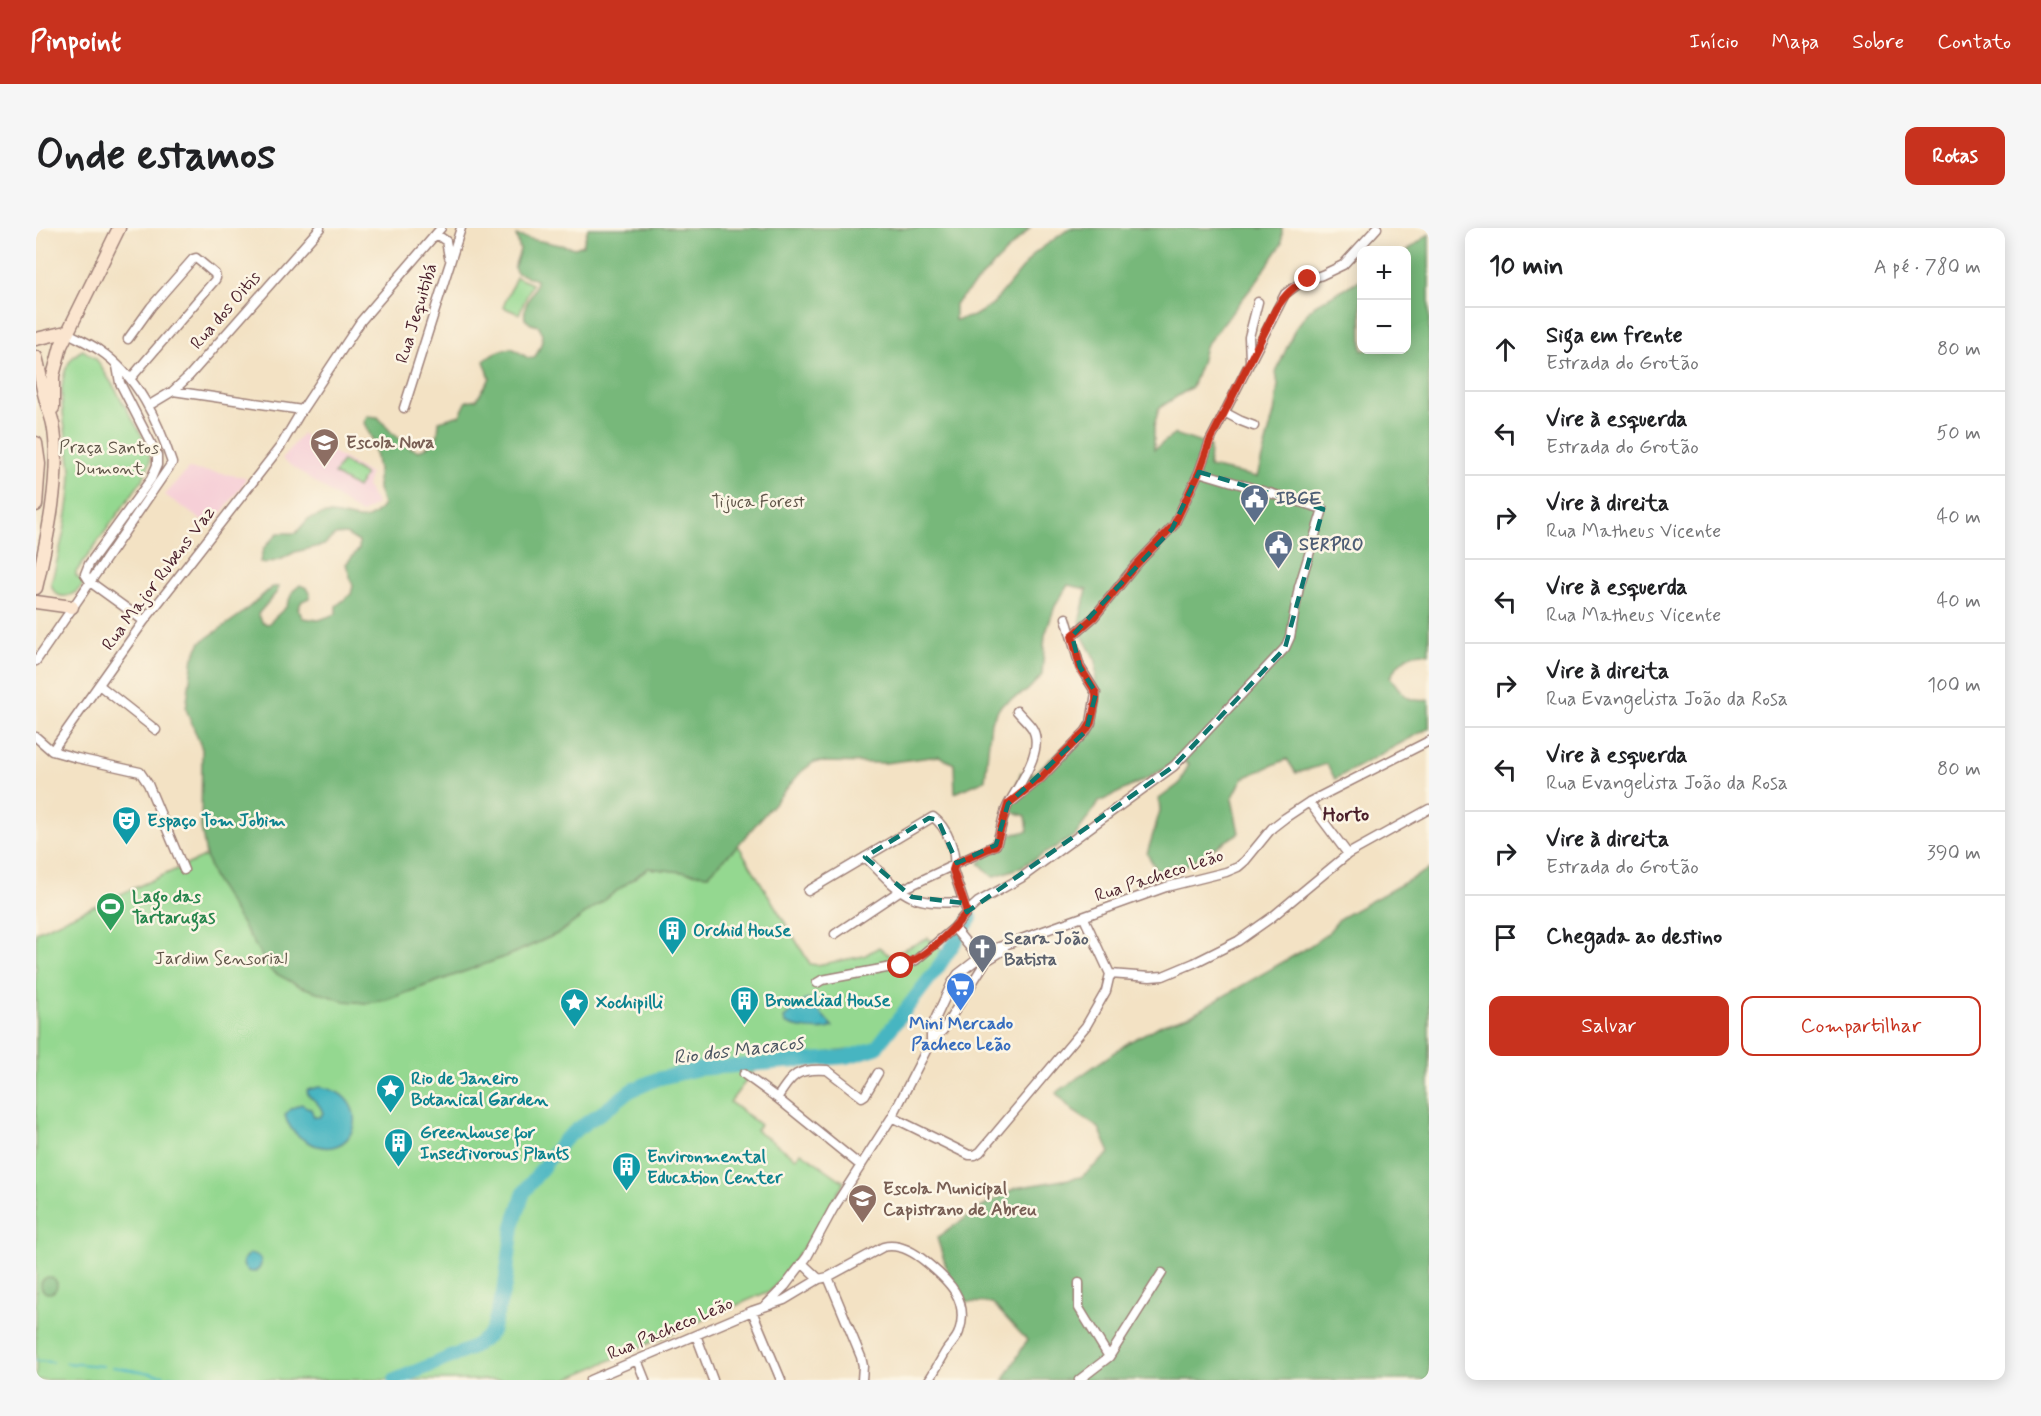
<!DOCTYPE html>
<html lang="pt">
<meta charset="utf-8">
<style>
body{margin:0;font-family:Mynerve,sans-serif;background:#f6f6f6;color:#202124}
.controls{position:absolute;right:18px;top:18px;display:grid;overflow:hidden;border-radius:12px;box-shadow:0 3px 15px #0003}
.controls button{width:54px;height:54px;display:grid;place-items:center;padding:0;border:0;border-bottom:2px solid #e0e0e0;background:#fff;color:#202124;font:30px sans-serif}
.stop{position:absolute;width:18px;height:18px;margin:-14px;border:4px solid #c8321e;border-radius:50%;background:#fff}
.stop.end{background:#c8321e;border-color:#fff;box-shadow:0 2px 6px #0008}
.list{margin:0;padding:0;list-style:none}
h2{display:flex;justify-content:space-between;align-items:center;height:78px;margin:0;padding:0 24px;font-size:26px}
h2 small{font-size:20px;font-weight:400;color:#757577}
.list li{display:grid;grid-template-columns:39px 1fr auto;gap:18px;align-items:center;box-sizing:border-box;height:84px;padding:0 24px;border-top:2px solid #e0e0e0}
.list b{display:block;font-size:22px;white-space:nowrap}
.list p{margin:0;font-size:20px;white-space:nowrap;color:#757577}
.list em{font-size:20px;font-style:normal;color:#757577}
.actions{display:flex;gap:12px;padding:18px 24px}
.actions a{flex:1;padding:14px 0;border:2px solid #c8321e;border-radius:12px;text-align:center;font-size:21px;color:#c8321e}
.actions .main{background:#c8321e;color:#fff}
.icon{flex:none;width:33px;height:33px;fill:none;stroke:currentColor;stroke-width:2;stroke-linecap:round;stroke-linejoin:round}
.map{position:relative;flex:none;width:1393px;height:1152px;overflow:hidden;border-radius:12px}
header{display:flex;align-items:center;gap:36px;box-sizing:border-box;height:84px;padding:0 30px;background:#c8321e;color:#fff}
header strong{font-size:28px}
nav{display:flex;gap:33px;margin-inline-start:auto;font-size:21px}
.intro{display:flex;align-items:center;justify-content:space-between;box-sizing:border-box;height:144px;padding:0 36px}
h1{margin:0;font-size:42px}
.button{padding:15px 27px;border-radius:12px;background:#c8321e;color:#fff;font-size:21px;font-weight:700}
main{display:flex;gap:36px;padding:0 36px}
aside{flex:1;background:#fff;border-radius:12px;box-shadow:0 3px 15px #0003}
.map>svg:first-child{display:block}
.built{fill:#f6cfd7}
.green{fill:#94d890;stroke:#6f7c5e;stroke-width:1.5}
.forest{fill:#77b87a;stroke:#606c52;stroke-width:1.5}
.water{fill:#47b5c1;stroke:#486a76;stroke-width:1.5}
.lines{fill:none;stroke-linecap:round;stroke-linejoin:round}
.stream{stroke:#47b5c1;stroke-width:2}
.river{stroke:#47b5c1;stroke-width:14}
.street-casing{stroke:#9e8078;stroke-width:11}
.secondary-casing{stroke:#9e8078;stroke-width:15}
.street{stroke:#fff;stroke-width:8}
.secondary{stroke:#fbe5cf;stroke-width:12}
.route{stroke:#c8321e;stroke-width:8}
.marked{fill:none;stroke:#0f766e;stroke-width:4.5;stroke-dasharray:12 8;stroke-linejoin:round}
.labels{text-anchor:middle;stroke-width:5;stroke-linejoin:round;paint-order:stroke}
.street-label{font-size:18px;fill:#4a1f2b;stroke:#fcf5e5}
.education-label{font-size:18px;font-weight:bold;fill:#785e54;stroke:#fcf5e5;text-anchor:start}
.park-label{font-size:18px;fill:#605649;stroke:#fcf5e5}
.service-label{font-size:18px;font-weight:bold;fill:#4e5e75;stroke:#fcf5e5;text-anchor:start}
.culture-label{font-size:18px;font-weight:bold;fill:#0d838f;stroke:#fcf5e5;text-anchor:start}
.leisure-label{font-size:18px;font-weight:bold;fill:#27864d;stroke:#fcf5e5;text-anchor:start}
.worship-label{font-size:18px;font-weight:bold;fill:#5b616d;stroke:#fcf5e5;text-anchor:start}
.shop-label{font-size:18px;font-weight:bold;fill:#366cbe;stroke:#fcf5e5}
.neighbourhood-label{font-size:20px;font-weight:bold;fill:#4a1f2b;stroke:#fcf5e5}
.water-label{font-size:20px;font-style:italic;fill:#495460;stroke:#fcf5e5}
</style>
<header>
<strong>Pinpoint</strong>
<nav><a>Início</a><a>Mapa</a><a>Sobre</a><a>Contato</a></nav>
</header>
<div class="intro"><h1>Onde estamos</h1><a class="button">Rotas</a></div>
<main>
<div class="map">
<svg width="1393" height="1152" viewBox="0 0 1393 1152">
<rect width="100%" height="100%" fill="#fcf5e5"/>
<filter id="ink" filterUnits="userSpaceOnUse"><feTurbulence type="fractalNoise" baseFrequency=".0167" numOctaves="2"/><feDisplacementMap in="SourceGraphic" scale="12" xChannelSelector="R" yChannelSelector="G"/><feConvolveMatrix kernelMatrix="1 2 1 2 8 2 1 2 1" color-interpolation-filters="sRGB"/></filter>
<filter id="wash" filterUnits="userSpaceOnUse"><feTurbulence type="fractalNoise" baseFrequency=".008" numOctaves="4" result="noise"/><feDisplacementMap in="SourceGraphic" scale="24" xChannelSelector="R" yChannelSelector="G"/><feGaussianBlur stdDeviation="1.35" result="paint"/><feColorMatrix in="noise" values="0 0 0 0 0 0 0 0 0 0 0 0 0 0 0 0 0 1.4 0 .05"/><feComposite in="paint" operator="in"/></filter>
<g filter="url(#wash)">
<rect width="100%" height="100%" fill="#f3e2c4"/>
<path class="built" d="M 266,206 L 334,246 L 331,259 L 341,276 L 325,286 L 246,231 Z
M 152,241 L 210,249 L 207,257 L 175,299 L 129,267 Z"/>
<path class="green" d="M 480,49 L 496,56 L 483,86 L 467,79 Z
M 47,122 L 60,131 L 78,159 L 113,220 L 114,234 L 107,251 L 40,344 L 40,348 L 48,355 C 40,369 19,376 15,355 C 25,319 34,283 35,246 C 35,214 8,140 47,122 Z
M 306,233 L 329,247 L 321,260 L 298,246 Z
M 702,617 L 774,736 L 781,737 L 828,728 L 843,719 L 854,728 L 892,710 L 909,725 L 838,819 L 726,832 L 694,874 L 724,897 L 720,902 L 760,930 L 765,924 L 808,954 L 776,1008 L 736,1062 L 529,1152 L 0,1152 L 0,704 L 170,628 L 178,651 L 308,772 L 330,775 L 350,772 L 474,727 L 523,705 L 612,640 L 672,647 Z"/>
<path class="forest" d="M 552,0 L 994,0 L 919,76 L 919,92 L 938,88 L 956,77 L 999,25 L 1034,0 L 1246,0 L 1246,16 L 1220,54 L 1169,118 L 1165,135 L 1156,159 L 1123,180 L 1118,198 L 1118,221 L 1139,206 L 1174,218 L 1173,239 L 1221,249 L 1238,185 L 1242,157 L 1240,144 L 1259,101 L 1277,78 L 1325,51 L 1326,122 L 1370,122 L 1371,23 L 1393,6 L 1393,426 C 1373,422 1363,434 1354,449 C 1367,466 1370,475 1393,472 L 1393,500 L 1299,551 L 1291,536 L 1260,545 L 1251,531 L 1207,550 L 1196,571 L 1203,605 L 1130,650 L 1122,644 L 1111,626 L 1124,583 L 1123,571 L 1143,556 L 1153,536 L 1143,532 L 1114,549 L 1063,574 L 1039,608 L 983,640 L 957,649 L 943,635 L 974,607 L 992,603 L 990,588 L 972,582 L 985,544 L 997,546 L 1052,499 L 1059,476 L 1060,433 L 1047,409 L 1044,391 L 1051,361 L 1032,357 L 1019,378 L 1009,407 L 1006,447 L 991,463 L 966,476 L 955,493 L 949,552 L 919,565 L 918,536 L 903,528 L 849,535 L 778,534 L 765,544 L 702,617 L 672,647 L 612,640 L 523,705 L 474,727 L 350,772 L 330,775 L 308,773 L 263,758 L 235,743 L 178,651 L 170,628 L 165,599 L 166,521 L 150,481 L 157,429 L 165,414 L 204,387 L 236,359 L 243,359 L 240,365 L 222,386 L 227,395 L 232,396 L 250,379 L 257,363 L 264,357 L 271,360 L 274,365 L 273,370 L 266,373 L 262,381 L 267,390 L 283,392 L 300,386 L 300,378 L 315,366 L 317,358 L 310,336 L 323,321 L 323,314 L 310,306 L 299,307 L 288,317 L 259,324 L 246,331 L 228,336 L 224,334 L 227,321 L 242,305 L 260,305 L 272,291 C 279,290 284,286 290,286 C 313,284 328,304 347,277 L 342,261 L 342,242 L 337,213 L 328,195 L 331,188 L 342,189 L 355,204 L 375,220 L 383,223 L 391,219 L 402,207 L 403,193 L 424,187 L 431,173 L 441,171 L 454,150 L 448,133 C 457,125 464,122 476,120 L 492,130 L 498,130 C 505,120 509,108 503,98 L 495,96 L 489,91 C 486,73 499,68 500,52 L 481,45 L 478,40 L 484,22 L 480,8 L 539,20 L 547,17 Z
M 1393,641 L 1393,1152 L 968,1152 L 991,1112 L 956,1075 L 927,1074 L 916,1057 L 901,1010 L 941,982 L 979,960 L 1045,949 L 1074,925 L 1063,900 L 1037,883 L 1020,865 L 1093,814 L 1127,796 L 1155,787 L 1266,723 L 1291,706 L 1304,690 Z
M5 1057a8 8 0 1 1 16 0a8 8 0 1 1-16 0Z"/>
<path class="water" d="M 770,772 L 773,772 L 797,799 C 785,804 761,801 749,795 L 748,790 Z
M 283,859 C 342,866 320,943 268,912 C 259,906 251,898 249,887 L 254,881 L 265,876 L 275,881 L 278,889 L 284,889 L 287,885 C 284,876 278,872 272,867 L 271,862 Z
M207 1035a9 9 0 1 1 18 0a9 9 0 1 1-18 0Z"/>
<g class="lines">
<path class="stream" d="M 0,1133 L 16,1134
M 30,1135 L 67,1138
M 77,1139 L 128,1147
M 133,1148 L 161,1152"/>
<path class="river" d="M 359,1152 L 434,1121 L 450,1110 L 456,1103 L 469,1058 L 477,998 L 488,964 L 527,913 L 544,899 L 568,883 L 594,863 L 621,851 L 662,841 L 811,829 L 840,820 L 901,741 L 935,690"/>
</g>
</g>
<g filter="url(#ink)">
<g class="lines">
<defs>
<path id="street" d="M 400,6 L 410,13 L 413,29
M 92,111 L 115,79 L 157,31 L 160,30 L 179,46 L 180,50 L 179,52 L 95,150
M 1214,132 L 1213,109 L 1222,74
M 81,138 L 84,155 L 121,227 L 121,237 L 115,251 L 53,336 L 49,346 L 54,354 L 108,393
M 137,163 L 266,182
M 112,178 L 137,163 L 153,148 L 284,0
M 368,180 L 425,0
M 1188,184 L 1205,193 L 1218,198
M 1036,408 L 1058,389 L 1100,337 L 1138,297 L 1163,244 L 1174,213 L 1249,66 L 1264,55 L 1286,47 L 1307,37 L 1341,0
M 0,433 L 136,235 C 122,193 102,148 63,122 C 53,115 41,110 30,104
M 63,457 L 120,502
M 0,509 L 16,523 L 108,393 L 244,219 L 266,182 L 325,93 L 405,0
M 16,523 L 41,530 L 104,544 L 112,556 L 148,642
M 977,573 L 1005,550 L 1050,503 L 1055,495 L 1060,465 L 1044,439 L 1030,390
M 1273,574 L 1312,626
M 829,629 C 843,642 858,661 876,669 C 891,676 911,674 927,675
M 772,663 L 897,589 C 911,599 922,626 917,642 L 931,684 L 918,700 L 880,732 L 872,736 L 786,752 L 781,755
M 931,684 L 942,674 L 985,650 L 1138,538 L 1249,420 L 1254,409 L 1263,359 L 1287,281 L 1163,244
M 1048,690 L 1074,746
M 918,700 L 942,729
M 799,706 L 865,662 L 960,617 C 965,604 966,589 972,577 C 981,559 1010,522 996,500 C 992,494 986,489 981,483
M 1074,746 L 1114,749 L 1127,748 L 1158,735 L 1202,713 L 1236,689 L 1312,626 L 1393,581
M 895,813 L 895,800 L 916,755 L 922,746 L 952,723 L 1130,659 L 1190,644 L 1202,639 L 1209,633 L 1236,600 L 1249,590 L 1273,574 L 1393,513
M 708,846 L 741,870 L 825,938
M 741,870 C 757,846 761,840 791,842 L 826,869 L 829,867 L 842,845
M 856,889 L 933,927 L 939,927 L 944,924 L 1050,798 L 1070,763 L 1074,746
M 766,1035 L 783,1051
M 792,1049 L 825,1129 L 827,1138 L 826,1152
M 1043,1055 L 1043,1080 L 1073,1129
M 730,1077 L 749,1058 L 771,1029 L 797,981 L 856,889 L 895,813 L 907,802 L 950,733 L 968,722
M 716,1083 L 745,1152
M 660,1107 L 677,1152
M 601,1132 L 609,1152
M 554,1152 L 716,1083 L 748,1072 L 783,1051 L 792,1049 L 847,1019 C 862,1015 878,1024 890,1034 C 912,1052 934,1072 923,1104 C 921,1111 914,1117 910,1123 C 904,1133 899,1143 893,1152
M 1043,1152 L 1073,1129 L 1126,1045"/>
<path id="secondary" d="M 0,111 L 30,104
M 0,129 C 4,142 5,156 9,169 C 11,178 15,187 17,196 C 26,243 11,313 0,360
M 17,180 L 17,148 L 25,118 L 83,0
M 0,215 L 3,236 L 0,277
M 0,374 L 36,379"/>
</defs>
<use href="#street" class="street-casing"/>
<use href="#secondary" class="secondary-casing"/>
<use href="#street" class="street"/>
<use href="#secondary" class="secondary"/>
</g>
</g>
<g class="lines" filter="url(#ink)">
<path class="route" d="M 865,738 C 890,729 914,705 931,684 L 917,642 L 919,636 L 960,617 L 972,576 L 1005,550 L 1027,526 L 1050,503 L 1055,495 L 1060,472 L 1060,465 L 1044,439 L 1036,408 L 1058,389 L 1100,337 L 1138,297 L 1163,244 L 1174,213 L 1240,81 C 1249,67 1256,59 1272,51"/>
</g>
<path class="marked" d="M 1163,244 L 1287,281 L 1249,420 L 1138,538 L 931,684 L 927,675 L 876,669 L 829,629 L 893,590 L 902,592 L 921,635 L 960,617 L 972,576 L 1050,503 L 1060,465 L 1044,439 L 1036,408 L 1136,301 Z"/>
<defs>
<symbol id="school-pin" viewBox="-11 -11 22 30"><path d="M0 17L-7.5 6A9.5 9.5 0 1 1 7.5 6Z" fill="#8d6e63" stroke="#fcf5e5"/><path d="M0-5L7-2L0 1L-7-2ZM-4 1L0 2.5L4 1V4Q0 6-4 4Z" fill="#fff"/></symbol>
<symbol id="civic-pin" viewBox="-11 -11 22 30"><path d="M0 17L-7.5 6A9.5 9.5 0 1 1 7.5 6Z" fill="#5c6f8a" stroke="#fcf5e5"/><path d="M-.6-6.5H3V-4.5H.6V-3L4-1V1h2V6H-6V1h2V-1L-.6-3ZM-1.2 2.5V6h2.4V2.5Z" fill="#fff"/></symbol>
<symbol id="theatre-pin" viewBox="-11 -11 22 30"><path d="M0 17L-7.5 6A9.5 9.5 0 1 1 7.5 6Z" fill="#0f9aa8" stroke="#fcf5e5"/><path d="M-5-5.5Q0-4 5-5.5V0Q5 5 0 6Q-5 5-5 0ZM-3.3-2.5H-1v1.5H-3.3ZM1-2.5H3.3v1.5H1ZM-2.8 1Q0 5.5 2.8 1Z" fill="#fff"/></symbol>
<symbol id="stadium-pin" viewBox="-11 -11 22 30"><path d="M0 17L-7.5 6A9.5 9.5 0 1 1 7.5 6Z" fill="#2e9e5b" stroke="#fcf5e5"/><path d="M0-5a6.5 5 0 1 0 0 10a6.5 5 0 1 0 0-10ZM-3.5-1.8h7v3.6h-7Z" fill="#fff"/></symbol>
<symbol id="building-pin" viewBox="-11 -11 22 30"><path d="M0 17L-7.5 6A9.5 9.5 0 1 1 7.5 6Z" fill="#0f9aa8" stroke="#fcf5e5"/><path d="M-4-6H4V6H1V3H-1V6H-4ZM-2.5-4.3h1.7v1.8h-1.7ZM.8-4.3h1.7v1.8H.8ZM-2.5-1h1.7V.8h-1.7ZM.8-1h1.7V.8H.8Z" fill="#fff"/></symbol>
<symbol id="church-pin" viewBox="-11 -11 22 30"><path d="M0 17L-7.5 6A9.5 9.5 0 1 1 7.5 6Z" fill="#6b7280" stroke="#fcf5e5"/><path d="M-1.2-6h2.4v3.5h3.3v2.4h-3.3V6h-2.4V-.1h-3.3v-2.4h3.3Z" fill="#fff"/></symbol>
<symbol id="supermarket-pin" viewBox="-11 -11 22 30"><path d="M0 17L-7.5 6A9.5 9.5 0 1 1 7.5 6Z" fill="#3f7fe0" stroke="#fcf5e5"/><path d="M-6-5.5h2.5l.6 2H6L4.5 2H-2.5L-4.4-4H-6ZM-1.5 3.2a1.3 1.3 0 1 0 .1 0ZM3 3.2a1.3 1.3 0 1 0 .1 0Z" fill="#fff"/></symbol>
<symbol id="sight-pin" viewBox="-11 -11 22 30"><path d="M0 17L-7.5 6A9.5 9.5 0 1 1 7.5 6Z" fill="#0f9aa8" stroke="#fcf5e5"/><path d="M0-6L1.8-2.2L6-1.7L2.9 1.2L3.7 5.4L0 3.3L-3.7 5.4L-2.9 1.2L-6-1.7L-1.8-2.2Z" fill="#fff"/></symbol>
</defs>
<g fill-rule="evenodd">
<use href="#school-pin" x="272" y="198" width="33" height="45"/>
<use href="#civic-pin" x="1202" y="254" width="33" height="45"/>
<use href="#civic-pin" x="1226" y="300" width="33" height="45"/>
<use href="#theatre-pin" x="74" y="576" width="33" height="45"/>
<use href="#stadium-pin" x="58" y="662" width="33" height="45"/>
<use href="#building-pin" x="620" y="686" width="33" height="45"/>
<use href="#church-pin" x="930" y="704" width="33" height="45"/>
<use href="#supermarket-pin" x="908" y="742" width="33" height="45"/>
<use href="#building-pin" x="692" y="756" width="33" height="45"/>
<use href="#sight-pin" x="522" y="758" width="33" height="45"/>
<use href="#sight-pin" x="338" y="844" width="33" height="45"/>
<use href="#building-pin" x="346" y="898" width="33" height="45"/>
<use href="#building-pin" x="574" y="922" width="33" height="45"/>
<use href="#school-pin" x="810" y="954" width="33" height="45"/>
</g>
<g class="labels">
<g class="street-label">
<text transform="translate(189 82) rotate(-49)" y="6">Rua dos Oitis</text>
<text transform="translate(380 85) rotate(-73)" y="6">Rua Jequitibá</text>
<text transform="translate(122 350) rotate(-53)" y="6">Rua Major Rubens Vaz</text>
<text transform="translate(1123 647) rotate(-18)" y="6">Rua Pacheco Leão</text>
<text transform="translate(634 1100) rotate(-23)" y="6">Rua Pacheco Leão</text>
</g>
<g class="education-label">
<text x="310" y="220">Escola Nova</text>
<text x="847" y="966">Escola Municipal<tspan x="847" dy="21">Capistrano de Abreu</tspan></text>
</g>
<g class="park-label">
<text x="73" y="225">Praça Santos<tspan x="73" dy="21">Dumont</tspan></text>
<text x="722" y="279">Tijuca Forest</text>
<text x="185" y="736">Jardim Sensorial</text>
</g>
<g class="service-label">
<text x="1240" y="276">IBGE</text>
<text x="1263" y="322">SERPRO</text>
</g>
<g class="culture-label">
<text x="111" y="598">Espaço Tom Jobim</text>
<text x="657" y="708">Orchid House</text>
<text x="729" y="778">Bromeliad House</text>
<text x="560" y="780">Xochipilli</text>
<text x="375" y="856">Rio de Janeiro<tspan x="375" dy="21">Botanical Garden</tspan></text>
<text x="384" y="910">Greenhouse for<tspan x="384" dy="21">Insectivorous Plants</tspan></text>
<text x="611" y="934">Environmental<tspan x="611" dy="21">Education Center</tspan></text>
</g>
<g class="leisure-label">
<text x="96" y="674">Lago das<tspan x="96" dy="21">Tartarugas</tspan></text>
</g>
<g class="worship-label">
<text x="968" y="716">Seara João<tspan x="968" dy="21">Batista</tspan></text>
</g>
<g class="shop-label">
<text x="925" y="801">Mini Mercado<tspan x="925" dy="21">Pacheco Leão</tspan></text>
</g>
<g class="neighbourhood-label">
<text x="1310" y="593">Horto</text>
</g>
<g class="water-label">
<text transform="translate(702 821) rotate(-7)" y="7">Rio dos Macacos</text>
</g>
</g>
</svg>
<div class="controls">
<button>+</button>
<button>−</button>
</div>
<div class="stop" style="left:865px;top:738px"></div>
<div class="stop end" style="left:1272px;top:51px"></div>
</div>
<aside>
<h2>10 min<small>A pé · 780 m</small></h2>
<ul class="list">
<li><svg class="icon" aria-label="ahead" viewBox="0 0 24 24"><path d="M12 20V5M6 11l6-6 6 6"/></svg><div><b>Siga em frente</b><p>Estrada do Grotão</p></div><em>80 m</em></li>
<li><svg class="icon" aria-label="left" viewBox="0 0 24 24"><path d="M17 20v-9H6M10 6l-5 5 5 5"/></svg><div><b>Vire à esquerda</b><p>Estrada do Grotão</p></div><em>50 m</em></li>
<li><svg class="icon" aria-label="right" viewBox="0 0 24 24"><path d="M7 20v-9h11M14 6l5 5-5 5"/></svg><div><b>Vire à direita</b><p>Rua Matheus Vicente</p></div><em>40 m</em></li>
<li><svg class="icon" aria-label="left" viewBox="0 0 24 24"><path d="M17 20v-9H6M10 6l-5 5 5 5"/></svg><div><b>Vire à esquerda</b><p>Rua Matheus Vicente</p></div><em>40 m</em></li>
<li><svg class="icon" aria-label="right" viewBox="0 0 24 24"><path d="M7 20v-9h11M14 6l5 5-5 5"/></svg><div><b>Vire à direita</b><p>Rua Evangelista João da Rosa</p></div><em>100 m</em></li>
<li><svg class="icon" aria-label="left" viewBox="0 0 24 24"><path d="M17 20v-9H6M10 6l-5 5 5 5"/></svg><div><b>Vire à esquerda</b><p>Rua Evangelista João da Rosa</p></div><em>80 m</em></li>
<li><svg class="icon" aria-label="right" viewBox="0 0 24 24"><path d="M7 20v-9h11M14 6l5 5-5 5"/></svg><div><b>Vire à direita</b><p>Estrada do Grotão</p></div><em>390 m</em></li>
<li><svg class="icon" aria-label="arrive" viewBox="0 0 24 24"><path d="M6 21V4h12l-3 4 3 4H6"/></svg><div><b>Chegada ao destino</b></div></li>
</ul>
<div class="actions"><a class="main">Salvar</a><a>Compartilhar</a></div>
</aside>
</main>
